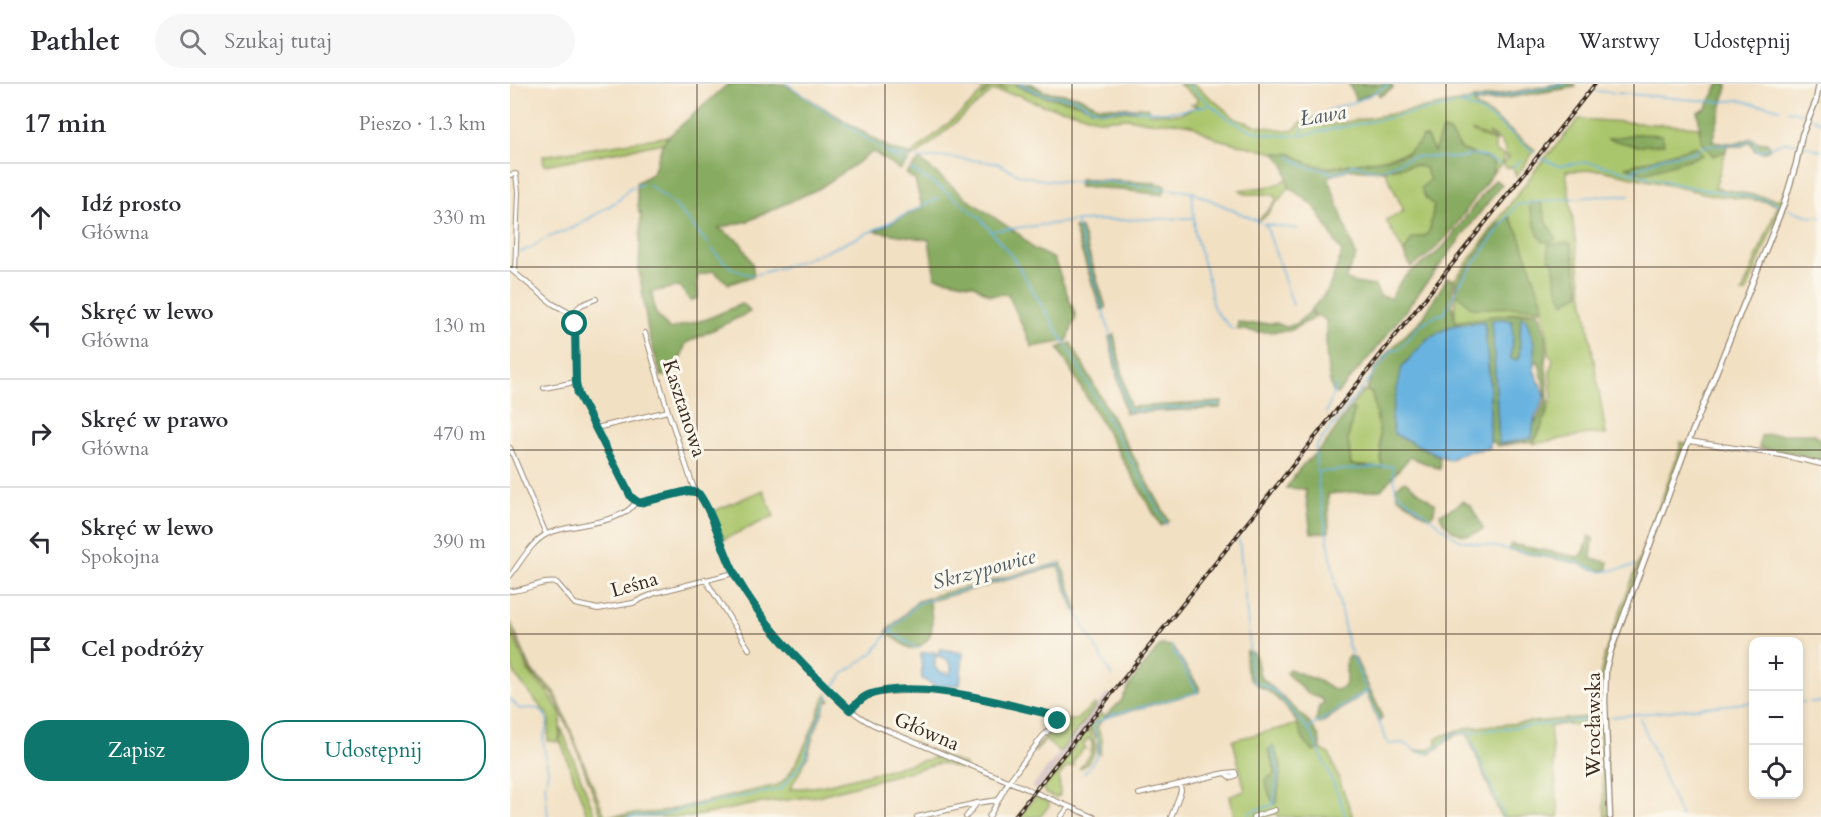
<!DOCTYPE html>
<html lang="pl">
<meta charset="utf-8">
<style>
body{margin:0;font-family:Cardo,serif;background:#f7f7f7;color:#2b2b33}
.controls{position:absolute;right:18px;bottom:18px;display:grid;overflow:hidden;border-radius:12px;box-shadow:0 3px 9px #0003}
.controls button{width:54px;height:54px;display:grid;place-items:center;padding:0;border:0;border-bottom:2px solid #e1e1e2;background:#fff;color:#2b2b33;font:30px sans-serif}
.stop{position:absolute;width:18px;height:18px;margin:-14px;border:4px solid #0f766e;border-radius:50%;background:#fff}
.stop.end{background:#0f766e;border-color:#fff;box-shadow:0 2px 6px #0008}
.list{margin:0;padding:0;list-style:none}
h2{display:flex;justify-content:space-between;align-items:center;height:78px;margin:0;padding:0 24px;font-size:26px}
h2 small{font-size:20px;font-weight:400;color:#7c7c81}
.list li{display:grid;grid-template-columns:39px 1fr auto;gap:18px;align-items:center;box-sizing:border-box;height:108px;padding:0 24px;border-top:2px solid #e1e1e2}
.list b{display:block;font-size:22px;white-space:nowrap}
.list p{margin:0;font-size:20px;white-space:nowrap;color:#7c7c81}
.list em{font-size:20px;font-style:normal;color:#7c7c81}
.actions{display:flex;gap:12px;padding:18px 24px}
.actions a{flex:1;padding:14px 0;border:2px solid #0f766e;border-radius:24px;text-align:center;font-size:21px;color:#0f766e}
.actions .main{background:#0f766e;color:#fff}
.icon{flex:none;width:33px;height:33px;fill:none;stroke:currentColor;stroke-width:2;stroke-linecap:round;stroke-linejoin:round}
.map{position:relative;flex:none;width:1311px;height:733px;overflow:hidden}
header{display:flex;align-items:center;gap:36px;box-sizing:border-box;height:84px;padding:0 30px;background:#fff;border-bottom:2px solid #e1e1e2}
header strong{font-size:28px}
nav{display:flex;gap:33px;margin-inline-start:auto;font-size:21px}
.search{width:420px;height:54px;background:#f7f7f7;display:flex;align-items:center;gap:15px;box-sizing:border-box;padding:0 21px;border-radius:33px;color:#7c7c81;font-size:22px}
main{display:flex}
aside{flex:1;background:#fff}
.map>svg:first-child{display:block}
.industrial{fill:#d2bec3}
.green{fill:#aac66c;stroke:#727845;stroke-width:1.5}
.forest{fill:#87ab60;stroke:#616a3f;stroke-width:1.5;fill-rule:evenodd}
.water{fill:#68b3e0;stroke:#526e7f;stroke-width:1.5}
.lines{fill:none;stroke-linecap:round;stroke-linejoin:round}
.stream{stroke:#68b3e0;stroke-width:1.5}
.minor-casing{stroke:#968570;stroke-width:6}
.major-casing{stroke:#968570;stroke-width:7}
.minor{stroke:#fff;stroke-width:4}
.major{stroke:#fff;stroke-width:4.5}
.rail-casing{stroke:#3b2a1e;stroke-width:4}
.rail{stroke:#fbf7ec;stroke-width:1.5;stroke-dasharray:4.5;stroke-linecap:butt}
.route{stroke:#0f766e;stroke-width:8}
.grid{fill:none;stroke:#3b2a1e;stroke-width:1.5;stroke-opacity:0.55}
.labels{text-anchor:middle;stroke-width:6;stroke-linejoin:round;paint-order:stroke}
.street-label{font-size:20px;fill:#3b2a1e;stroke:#fbf7ec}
.water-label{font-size:21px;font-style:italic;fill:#4b5a62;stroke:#fbf7ec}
</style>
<header>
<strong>Pathlet</strong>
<div class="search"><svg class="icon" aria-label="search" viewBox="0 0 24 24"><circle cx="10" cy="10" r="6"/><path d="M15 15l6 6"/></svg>Szukaj tutaj</div>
<nav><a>Mapa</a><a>Warstwy</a><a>Udostępnij</a></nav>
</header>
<main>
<aside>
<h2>17 min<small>Pieszo · 1.3 km</small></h2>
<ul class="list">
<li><svg class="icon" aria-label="ahead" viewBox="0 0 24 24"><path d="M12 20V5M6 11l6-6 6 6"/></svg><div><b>Idź prosto</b><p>Główna</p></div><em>330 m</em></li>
<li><svg class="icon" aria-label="left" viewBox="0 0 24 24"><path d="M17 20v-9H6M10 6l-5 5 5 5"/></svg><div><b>Skręć w lewo</b><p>Główna</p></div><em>130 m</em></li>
<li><svg class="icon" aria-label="right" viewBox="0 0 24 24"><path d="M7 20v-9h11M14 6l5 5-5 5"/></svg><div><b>Skręć w prawo</b><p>Główna</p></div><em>470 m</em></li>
<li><svg class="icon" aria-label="left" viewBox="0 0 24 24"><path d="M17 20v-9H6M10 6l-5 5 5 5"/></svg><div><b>Skręć w lewo</b><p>Spokojna</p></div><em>390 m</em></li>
<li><svg class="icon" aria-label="arrive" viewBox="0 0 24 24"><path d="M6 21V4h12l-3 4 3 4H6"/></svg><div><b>Cel podróży</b></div></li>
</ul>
<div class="actions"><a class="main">Zapisz</a><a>Udostępnij</a></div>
</aside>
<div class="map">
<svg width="1311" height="733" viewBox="0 0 1311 733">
<rect width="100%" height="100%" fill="#fbf7ec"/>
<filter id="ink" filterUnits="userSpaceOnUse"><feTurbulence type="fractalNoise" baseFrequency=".0167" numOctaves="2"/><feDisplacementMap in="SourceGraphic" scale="12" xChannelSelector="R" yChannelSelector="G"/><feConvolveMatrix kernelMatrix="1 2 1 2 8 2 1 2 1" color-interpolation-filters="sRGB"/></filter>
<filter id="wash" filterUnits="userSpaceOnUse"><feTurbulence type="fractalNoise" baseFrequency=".008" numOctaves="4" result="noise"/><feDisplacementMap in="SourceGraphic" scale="24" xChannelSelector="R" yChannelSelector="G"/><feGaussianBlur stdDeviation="1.35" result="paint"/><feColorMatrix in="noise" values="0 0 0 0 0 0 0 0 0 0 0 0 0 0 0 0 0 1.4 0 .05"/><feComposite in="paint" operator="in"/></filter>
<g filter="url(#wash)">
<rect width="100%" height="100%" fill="#f2e0c3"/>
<path class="industrial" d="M 598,608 L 602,612 L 528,706 L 521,704 Z"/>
<path class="green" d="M 457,0 L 479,3 L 471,13 L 482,3 L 497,6 L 485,0 L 507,1 L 533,12 L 556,15 L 590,27 L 625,27 L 627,23 L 639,24 L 639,29 L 669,30 L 688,22 L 682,20 L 686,19 L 687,14 L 669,0 L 684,0 L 726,35 L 748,42 L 782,47 L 792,38 L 810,32 L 814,42 L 964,15 L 966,23 L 978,29 L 1025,66 L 1006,93 L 1003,83 L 996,84 L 993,80 L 999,73 L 996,74 C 996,60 989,56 979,49 L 978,50 L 987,57 L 961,47 L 985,58 L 985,67 L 994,71 L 992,79 L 982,90 L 984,81 L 981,76 L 952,66 L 947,60 L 924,69 L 917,53 L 898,68 L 873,75 L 814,84 L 792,78 L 782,70 L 765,69 L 707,55 L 681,41 L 662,38 L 639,38 L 617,34 L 590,36 L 565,28 L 532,21 L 508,11 L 483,7 L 407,71 L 401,71 L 460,21 L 473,7 L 473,5 Z
M 1069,35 L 1189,43 L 1191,56 L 1203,71 L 1216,67 L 1205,104 L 1271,116 L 1274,109 L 1276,110 L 1236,209 L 1232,209 L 1268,121 L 1254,117 L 1203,111 L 1092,86 L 1056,87 L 1074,220 L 1075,221 L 1096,351 L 1078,350 L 1023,360 L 1030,347 L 1039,323 L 1042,312 L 1040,289 L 1043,275 L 1039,271 L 1038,256 L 1032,225 L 945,238 L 945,195 L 1029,81 Z
M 159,52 L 153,59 L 34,81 L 33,72 Z
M 905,81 L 915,84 L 920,96 L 915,113 L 924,121 L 920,145 L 917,151 L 902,155 L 894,169 L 876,136 L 894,127 L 875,87 L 882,84 Z
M 778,94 L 779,103 L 755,133 L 749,136 L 766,117 L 766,112 L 757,110 L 735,110 L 730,106 C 746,103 765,105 778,94 Z
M 856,307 L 862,309 L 869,344 L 872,385 L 841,381 L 838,355 L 844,326 L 840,324 L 852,308 Z
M 1170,358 L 1176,360 L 1130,481 L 1095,584 L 1093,618 L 1099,733 L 1095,733 L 1089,642 L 1051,640 L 1040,643 L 1049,733 L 991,733 L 957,649 L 945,651 L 920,670 L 904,667 C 913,666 920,666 927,660 L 926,654 L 955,644 L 1089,632 L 1089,597 L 1095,569 L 1170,365 Z
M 253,406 L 264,432 L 214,455 L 202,428 Z
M 551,479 L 568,527 L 565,527 L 548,482 L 423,516 L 422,512 Z
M 0,537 L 22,587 L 45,608 L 95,732 L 151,728 L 268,701 C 288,689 306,633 316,610 L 320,616 L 316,619 L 303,652 L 297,674 L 280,705 L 311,702 L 428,673 L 422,670 L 422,668 L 455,681 L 454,686 L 430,679 L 307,712 L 245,720 L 181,733 L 92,733 L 62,652 L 43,610 L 20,587 Z
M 0,544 L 18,587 L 39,610 L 49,627 L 51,634 L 49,655 L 51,655 L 51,643 L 86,733 L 78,733 L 51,658 L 38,657 L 39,633 L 7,594 L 0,579 Z
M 584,620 L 586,622 L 550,668 L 535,656 L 525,668 L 523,667 L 545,642 L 549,649 L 556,636 L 566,636 Z
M 591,629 L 595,632 L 587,643 L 592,656 L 590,670 L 587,669 L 588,656 L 581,645 L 579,647 C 590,660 585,677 569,685 L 581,670 L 580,667 L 582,666 L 582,658 L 578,654 L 573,661 L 577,665 L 574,664 L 563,677 L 564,682 L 557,683 L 549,692 L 550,711 L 545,714 L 534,709 L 535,707 L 532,704 Z
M 788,640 L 803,666 L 811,665 L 820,671 L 843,733 L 768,733 L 766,729 L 751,733 L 724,733 L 720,712 L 735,707 L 723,656 Z
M 524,712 L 539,718 L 539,722 L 530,733 L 509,733 L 525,713 Z"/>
<path class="forest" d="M 218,0 L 275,0 L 382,66 L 404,71 L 390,86 L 363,68 L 310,104 L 238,137 L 209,144 L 230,158 L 242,179 L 244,192 L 219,200 L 203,187 L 187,192 L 188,214 L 180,217 L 170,202 L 142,208 L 145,228 L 159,245 L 197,235 L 231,220 L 236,222 L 240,228 L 176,259 L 171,273 L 160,292 L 151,292 L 138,247 L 129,186 L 131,128 L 129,129 L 126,99 L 143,89 L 153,59 L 159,52 Z
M 504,0 L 522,0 L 533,7 L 567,12 L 588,22 L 626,24 L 625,27 L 582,25 L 572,20 L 533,12 Z
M 839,0 L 881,0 L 883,4 L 870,12 L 866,7 L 846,16 Z
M 1049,0 L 1064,0 L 1066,3 L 964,19 L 964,15 Z
M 1209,0 L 1218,0 L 1202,57 C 1215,60 1230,60 1241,54 L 1248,58 L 1258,59 L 1260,64 L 1255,68 L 1245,67 L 1240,58 L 1232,62 L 1217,62 L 1216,67 L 1203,72 L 1191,56 L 1188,28 L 1196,24 Z
M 932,46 L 939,48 L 952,66 L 981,76 L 984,81 L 982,90 C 958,122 937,163 901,183 L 894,169 L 902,155 L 917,151 L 920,145 L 924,121 L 915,113 L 911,104 L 920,96 L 915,84 L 905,81 L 882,84 L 875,87 L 839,85 L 818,93 L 846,172 L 835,195 L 845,199 L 865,202 L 870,212 L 881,214 C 884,209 887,203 890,198 C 902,183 921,177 934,162 C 952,141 966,116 985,96 L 992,100 L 866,265 L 827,310 L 823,308 C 815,285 816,260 816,236 L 800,227 L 818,206 L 832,169 L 805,123 L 779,103 L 775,82 L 765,69 L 782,70 L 797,79 L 819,84 L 873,75 L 898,69 C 901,62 908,64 912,53 L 916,53 L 924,68 Z
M 1125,50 L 1152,51 L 1154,60 L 1127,62 L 1097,55 Z
M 1186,62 L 1193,71 L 1134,89 L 1116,83 Z
M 410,76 L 459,116 L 510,151 L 522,164 L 544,175 L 566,233 L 557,257 L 522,263 L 498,210 L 480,211 L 464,201 L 425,193 L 419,156 L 364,147 L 412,123 L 405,96 L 396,90 Z
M 569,95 L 644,99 L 656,101 L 653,111 L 593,104 L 569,103 Z
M 1021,118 L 1031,119 L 1037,139 L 1046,154 L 1042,157 L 1033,158 L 1028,150 L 1019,122 Z
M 999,133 L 1009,149 L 1034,223 L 962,224 L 946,209 L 947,198 L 984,146 Z
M 564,144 L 571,144 L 596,224 L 591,226 Z
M 1061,159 L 1070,209 L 1054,219 L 1046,199 L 1043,177 L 1039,176 L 1038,160 Z
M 937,194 L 943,195 L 942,219 L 945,238 L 983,232 L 1028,228 L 1030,231 C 1033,244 1040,263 1035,276 C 1039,310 1042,327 1024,357 L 987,362 L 984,358 L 980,358 L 980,300 L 974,238 L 941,242 L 917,255 L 884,350 L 929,372 L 930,385 L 900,373 L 871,406 L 818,410 L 819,448 L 801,449 L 795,405 L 776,404 L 790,384 L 815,360 L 840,324 L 844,326 L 838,355 L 841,381 L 872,384 L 869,344 L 862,309 L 856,307 L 864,286 L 884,262 L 913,234 ZM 1011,234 L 1023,259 L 1024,278 L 1029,278 L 1036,311 L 1036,316 L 1026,338 L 982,236 L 1003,254 L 1000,273 L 1003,276 L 1009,275 Z
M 800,228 L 806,233 L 779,247 L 748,248 L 727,245 L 728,238 L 736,240 L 766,239 L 776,243 L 786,240 Z
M 604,251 L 620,323 L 712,318 L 710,324 L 615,329 L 599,253 Z
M 561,259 L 659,437 L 651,442 L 548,264 Z
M 1263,350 L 1305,350 L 1311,357 L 1311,378 L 1283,369 L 1249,364 L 1251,352 Z
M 895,397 L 925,420 L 924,429 L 918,433 L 887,412 L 886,403 Z
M 953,417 L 961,422 L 973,444 L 973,446 C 969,447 964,450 959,451 C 948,453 932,440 930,430 L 945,423 Z
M 1079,452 L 1083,454 L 1081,475 L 1098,478 L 1098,484 L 1095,487 L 1081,485 L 1067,479 L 998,466 L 1001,460 L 1069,473 L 1074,468 Z
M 419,514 C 423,537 428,560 400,565 L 376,548 L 408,517 Z
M 650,561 L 662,562 L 689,603 L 689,608 L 594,634 L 611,617 L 620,600 Z
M 736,567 L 745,569 L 750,592 L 797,636 L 809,652 L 811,665 L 803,667 C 787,653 793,645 782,631 C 776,623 767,614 759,608 C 753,604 744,601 740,594 C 735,585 735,577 736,567 Z
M 839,572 L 845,574 L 871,629 L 872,635 L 868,637 L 856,608 L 810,640 L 806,637 L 809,622 L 814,619 L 812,615 L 797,609 L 776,589 L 779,585 L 809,597 L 820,604 L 827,606 L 834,603 L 836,599 L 836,575 Z
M 763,662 L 771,681 L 767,718 L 765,720 C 760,716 756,702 756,695 L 765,690 L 765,686 L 758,666 Z"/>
<path class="water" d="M 1011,233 L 1016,235 L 1024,259 L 1024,286 L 1035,312 L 1024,337 L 1022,354 L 989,360 L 982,236 L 994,235 L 1002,237 L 1003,254 L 1000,273 L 1003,276 L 1009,275 Z
M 974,237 L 980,300 L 980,364 L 955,368 L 939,376 L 884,350 L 881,334 L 892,283 L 917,255 L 941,242 Z
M 432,565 L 453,569 L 450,601 L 425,602 L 412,595 L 411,569 L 425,568 L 427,572 L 425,573 L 425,584 L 431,588 L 440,590 C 444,579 437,574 428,572 L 429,566 Z"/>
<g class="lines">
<path class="stream" d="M 277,0 L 395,81
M 509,0 L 534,11 L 563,14 L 583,25 L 595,27 L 614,25 L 654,28 L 675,26 L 699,21
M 677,0 C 716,35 737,56 793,51 L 948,20 C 978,25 1001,51 1024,68
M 1085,7 L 1208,18 L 1230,16 L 1248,21 L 1255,21 L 1270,25
M 951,20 L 1056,0
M 1278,26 L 1297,31
M 1303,34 L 1311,39
M 789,51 C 803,27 825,25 849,16 C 860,12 869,6 879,0
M 1293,61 L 1311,67
M 379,69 L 399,74
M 780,72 L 784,76 L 799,84 L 813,85 L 823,90 L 839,84 L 842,80 C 851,80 857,87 868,86 C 878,85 889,77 899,74 C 913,70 930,75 945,74 C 954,74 959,69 968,71 C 975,72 982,77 989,79
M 1031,74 L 1049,82 L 1078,78 L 1175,102 L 1259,116 L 1270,121
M 407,75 L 436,73 L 487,79 L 510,91 L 533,96 L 563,98 L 594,97 L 682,108 L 685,150 L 700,202 L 702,220 L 706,228 L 722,245
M 1003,83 L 1011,76
M 401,85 L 438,109 L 470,134 L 503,174 L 557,263 L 657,441
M 1122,87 L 1153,73 L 1185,68 L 1194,62 L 1234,60 L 1240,55 L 1246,59 L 1246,65 L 1250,67 C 1266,62 1269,56 1287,60
M 138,100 L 166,122 L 198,160
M 682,108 L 750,138
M 1276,124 L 1302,133 L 1311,133
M 566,137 L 599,246 L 618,327 L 710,321
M 753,140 L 788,145
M 756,141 L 783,221
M 480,147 L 566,137 L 682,134
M 202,165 C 214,179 224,189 243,191
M 9,168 L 21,164 L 32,156 L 65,143 L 109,116 L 119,104 L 132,100
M 247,190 C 310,175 370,143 429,114
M 816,330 L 826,301
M 808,388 L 882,382 L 886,407 L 949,456 L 1065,478 L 1092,488 L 1125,482
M 729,456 L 739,551 L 740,587 L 744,598 L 756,602 L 766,608 L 798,645 L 806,659 L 828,710 L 836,733
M 825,496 L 809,407 L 805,364 L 883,265 L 889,265 L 911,240 L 930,230 L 933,231 L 951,198 L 1006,121 C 1044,116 1080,111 1119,112
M 825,499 L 838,561 L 878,660 L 893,659 L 912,669 L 916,669 L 923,667 L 942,650 L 1092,634
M 567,529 L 602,593
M 380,547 L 408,565
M 322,606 L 333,590 L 364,568 L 378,549 L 408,519 L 549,480 L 566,527
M 0,614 L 9,625 C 24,624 32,621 38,638 L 33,656 L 38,687 L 35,702 L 38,733
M 1288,618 L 1295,618
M 1300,618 L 1311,618
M 1101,633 L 1244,618
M 1130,634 L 1171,733
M 798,645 L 857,607
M 958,648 L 994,733
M 574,689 C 592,668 592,666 583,640 L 605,630 L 688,608 L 661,562
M 739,732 L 739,728 L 763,721 L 769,688 L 761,663
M 118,733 L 151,731 L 189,721 L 271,705 L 295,675 L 301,652 L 319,611"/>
</g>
</g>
<g filter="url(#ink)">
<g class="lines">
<defs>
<path id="minor" d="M 0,91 L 6,90 L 8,108 L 5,188
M 0,185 L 43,220 L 58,228 L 65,240 L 66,298 L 68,310 L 121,413 L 129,419 L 178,407 L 185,408 L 189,410 C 205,434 212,465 225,490 C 247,532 322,621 364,641 L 584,733
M 61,231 L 71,221 L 86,215
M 135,249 L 158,327 L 185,408
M 34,304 L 66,298
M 86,344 L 158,327
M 1179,357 L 1271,371 L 1311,380
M 0,364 L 36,450
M 0,492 C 10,479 22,457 37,450 C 59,439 115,441 126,417
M 195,495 L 239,565
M 0,507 C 16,507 31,496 47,499 L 65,520 L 88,525 L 123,519 L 145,509 L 224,489
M 340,626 L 355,612 L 361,610 C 427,599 481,617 544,631 L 548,637 L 532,653 L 499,697 L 479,733
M 629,710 L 715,689 L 721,694 L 726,691 L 725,688 L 715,689
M 407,733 L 467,719 L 488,716
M 456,733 L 467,719
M 551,733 L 559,723
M 661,733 L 671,707 L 670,701
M 743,733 L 765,726"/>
<path id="major" d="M 1100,733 L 1095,618 L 1096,584 L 1101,566 L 1177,361 L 1274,120 L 1286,80 L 1292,51 L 1306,17 L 1309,0"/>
</defs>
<use href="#minor" class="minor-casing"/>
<use href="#major" class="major-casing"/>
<use href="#minor" class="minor"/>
<use href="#major" class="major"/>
<defs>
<path id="rail" d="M 504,733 L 1085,0"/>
</defs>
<use href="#rail" class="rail-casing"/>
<use href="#rail" class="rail"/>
</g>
</g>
<g class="lines" filter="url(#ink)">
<path class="route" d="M 65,240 L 66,298 L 68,310 L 121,413 L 129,419 L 178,407 L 185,408 L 189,410 C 207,436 213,471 229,498 C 257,546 300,588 340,626 C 346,620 353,612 361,610 C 415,595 491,620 544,631 L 548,637"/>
</g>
<path class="grid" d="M 187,0 L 187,733M 375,0 L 375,733M 562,0 L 562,733M 749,0 L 749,733M 936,0 L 936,733M 1124,0 L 1124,733M 0,183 L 1311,183M 0,366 L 1311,366M 0,550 L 1311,550"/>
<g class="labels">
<g class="street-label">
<text transform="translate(175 324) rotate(72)" y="7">Kasztanowa</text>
<text transform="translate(124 500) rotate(-16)" y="7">Leśna</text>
<text transform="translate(1083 641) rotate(-90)" y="7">Wrocławska</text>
<text transform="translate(417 647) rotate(23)" y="7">Główna</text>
</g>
<g class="water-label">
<text transform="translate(813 31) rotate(-9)" y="7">Ława</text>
<text transform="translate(474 485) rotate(-15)" y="7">Skrzypowice</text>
</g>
</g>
</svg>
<div class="controls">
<button>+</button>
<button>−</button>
<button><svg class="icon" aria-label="locate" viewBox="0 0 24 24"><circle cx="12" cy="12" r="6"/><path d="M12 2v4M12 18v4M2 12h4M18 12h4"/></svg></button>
</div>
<div class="stop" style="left:65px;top:240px"></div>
<div class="stop end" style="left:548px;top:637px"></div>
</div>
</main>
